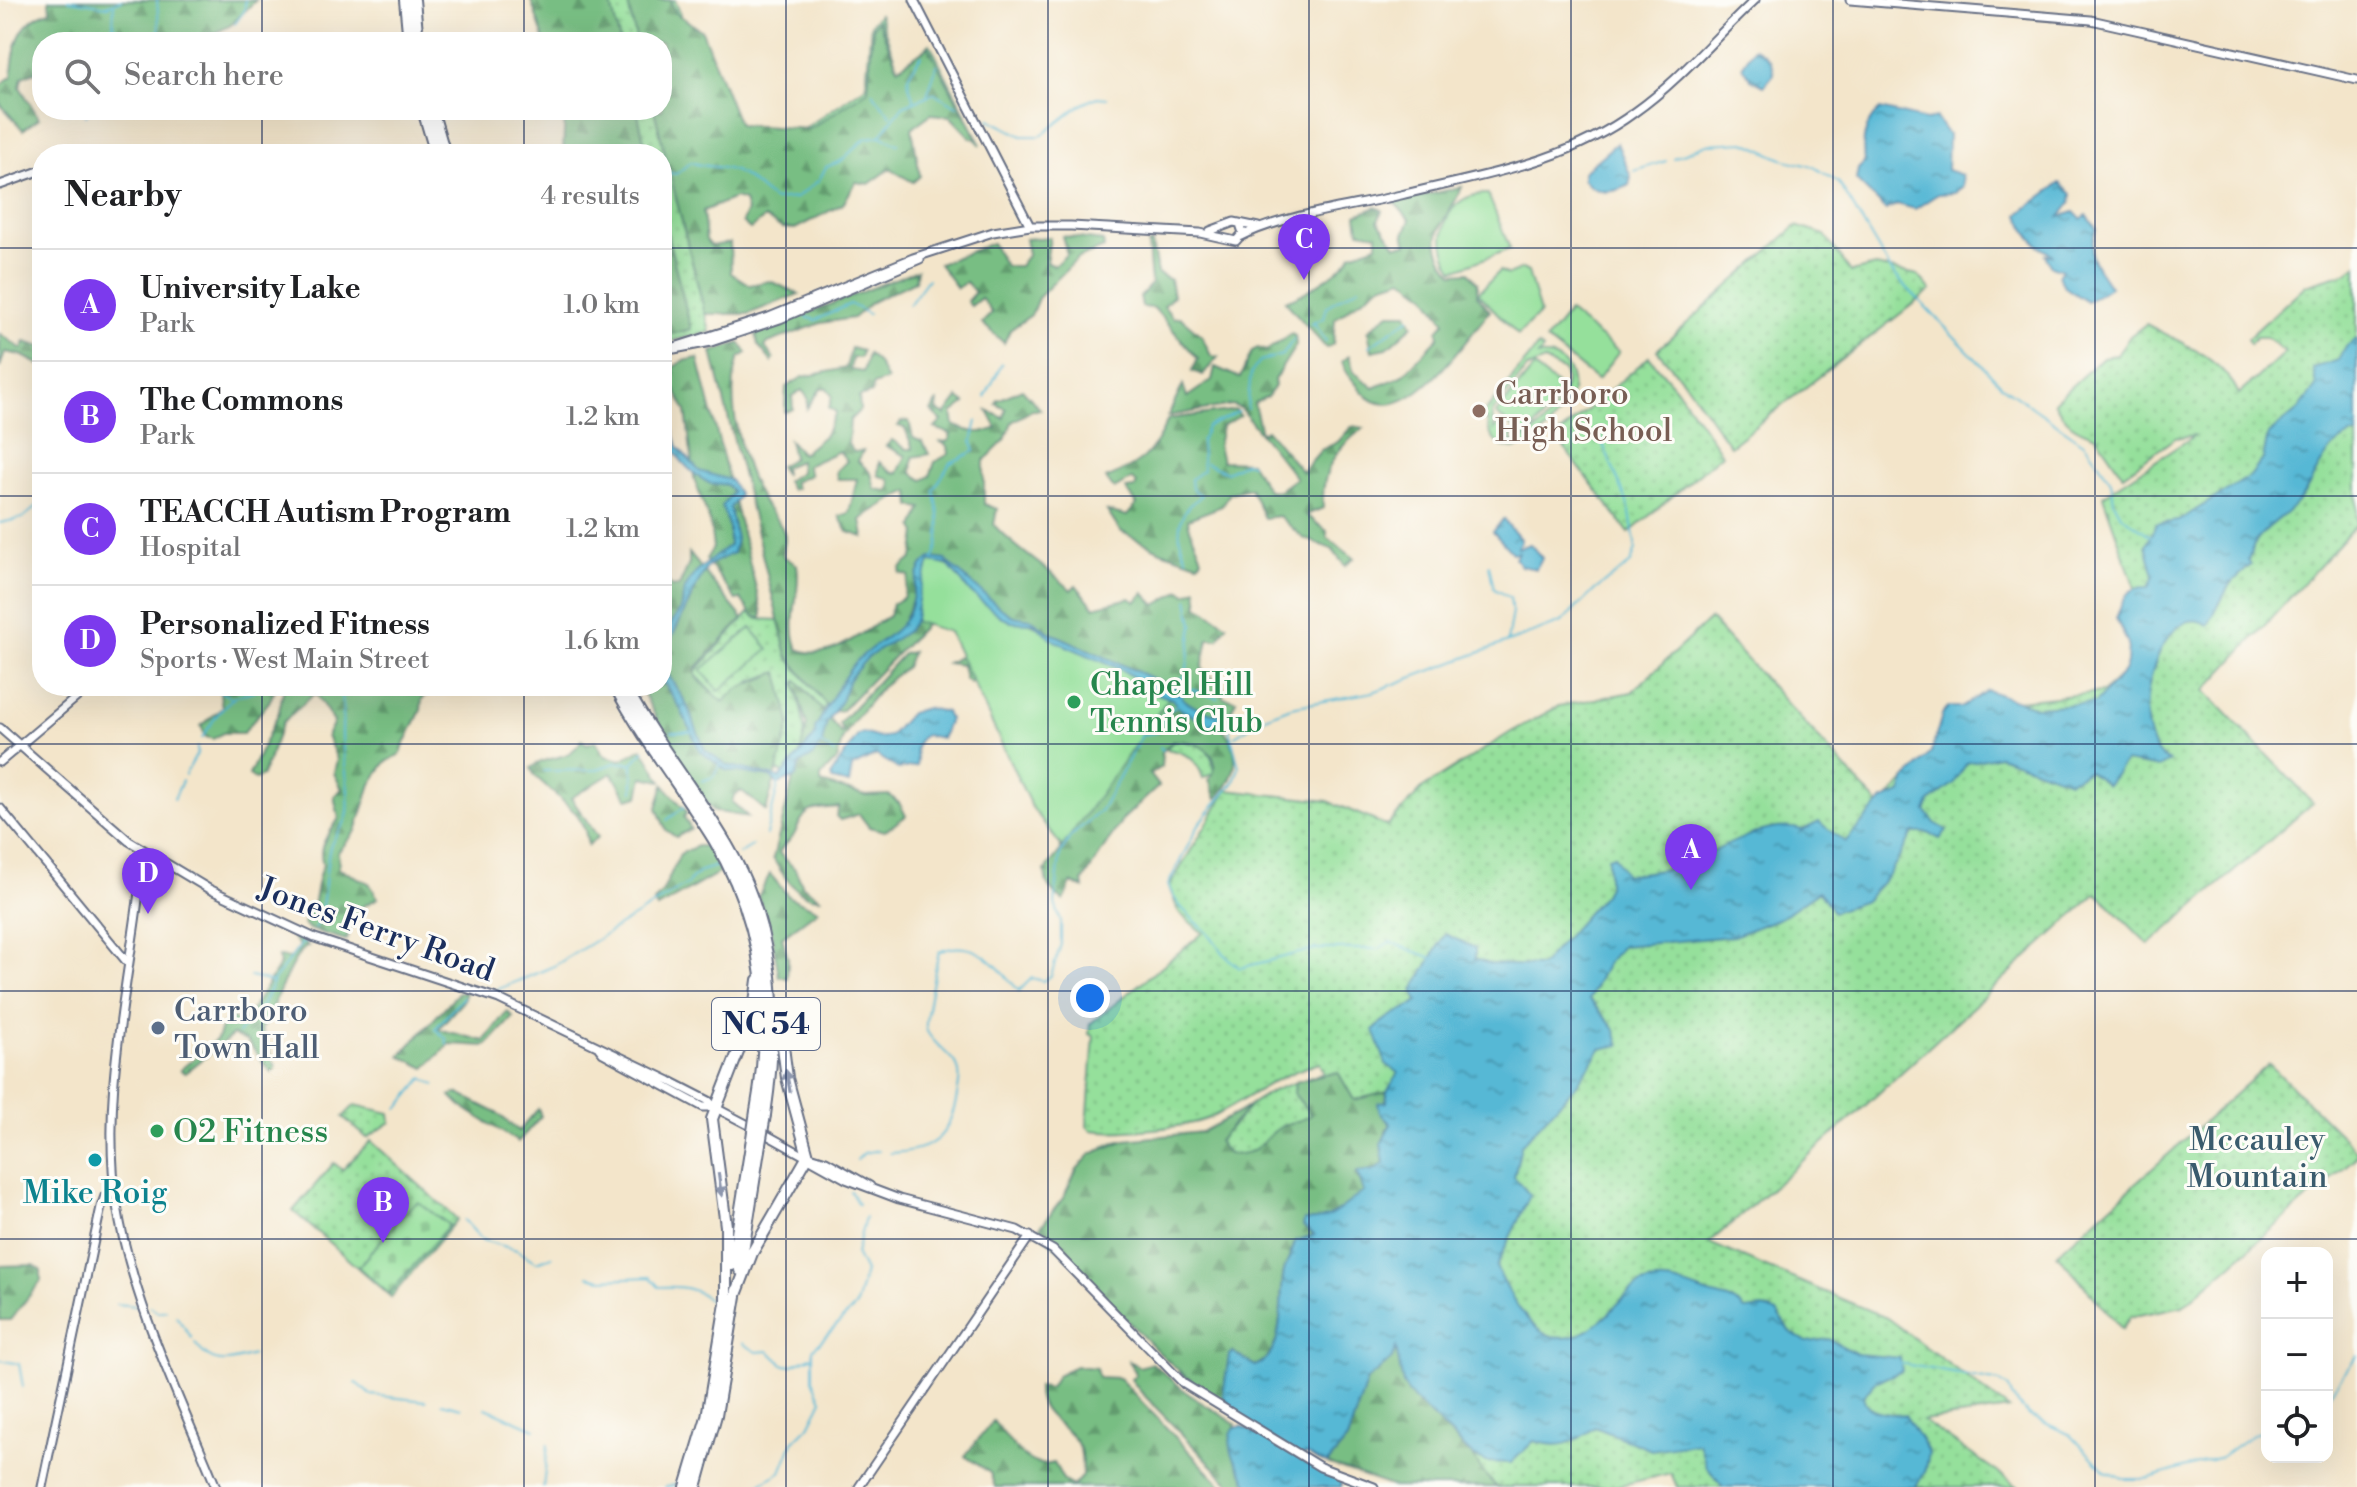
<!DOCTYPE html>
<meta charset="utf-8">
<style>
body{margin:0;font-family:"Libre Bodoni",serif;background:#f2f2f2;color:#202124}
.controls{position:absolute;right:24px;bottom:24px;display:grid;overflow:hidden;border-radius:16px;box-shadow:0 8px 32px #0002}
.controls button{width:72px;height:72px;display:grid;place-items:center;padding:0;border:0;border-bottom:2px solid #e0e0e0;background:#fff;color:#202124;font:40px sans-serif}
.you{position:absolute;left:1090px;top:998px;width:28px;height:28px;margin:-20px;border:6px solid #fff;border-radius:50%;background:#1a73e8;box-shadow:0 0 0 12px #1a73e833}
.badge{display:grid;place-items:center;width:52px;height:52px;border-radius:50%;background:#7c3aed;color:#fff;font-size:26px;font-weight:700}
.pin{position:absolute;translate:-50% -66px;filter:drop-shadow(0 2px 4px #0008)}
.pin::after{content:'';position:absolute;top:42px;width:28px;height:24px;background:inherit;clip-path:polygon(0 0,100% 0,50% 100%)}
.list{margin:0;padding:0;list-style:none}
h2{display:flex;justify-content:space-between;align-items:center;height:104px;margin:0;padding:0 32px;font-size:34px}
h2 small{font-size:26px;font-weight:400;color:#757577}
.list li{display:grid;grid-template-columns:52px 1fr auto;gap:24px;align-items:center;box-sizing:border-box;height:112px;padding:0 32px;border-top:2px solid #e0e0e0}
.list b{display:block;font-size:30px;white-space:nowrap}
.list p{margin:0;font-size:26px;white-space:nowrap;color:#757577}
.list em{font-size:26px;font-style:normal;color:#757577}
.icon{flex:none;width:44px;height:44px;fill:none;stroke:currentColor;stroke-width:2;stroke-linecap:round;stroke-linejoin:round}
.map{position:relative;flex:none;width:2357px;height:1487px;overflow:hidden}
.search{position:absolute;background:#fff;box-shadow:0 8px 32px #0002;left:32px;top:32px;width:640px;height:88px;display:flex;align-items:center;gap:20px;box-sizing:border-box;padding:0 28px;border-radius:32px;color:#757577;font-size:30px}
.panel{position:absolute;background:#fff;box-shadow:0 8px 32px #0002;left:32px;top:144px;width:640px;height:552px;border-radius:32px}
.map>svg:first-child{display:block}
.green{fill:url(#green-dots);stroke:#58887c;stroke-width:2}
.forest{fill:url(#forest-firs);stroke:#4a7670;stroke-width:2}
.cemetery{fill:url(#cemetery-stones);stroke:#58887c;stroke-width:2}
.pitch{fill:#95e09b;stroke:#58887c;stroke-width:2;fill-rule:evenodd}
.water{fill:url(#water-ripples);stroke:#38749a;stroke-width:2}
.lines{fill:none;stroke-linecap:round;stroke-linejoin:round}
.stream{stroke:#56b8d5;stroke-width:2}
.secondary-casing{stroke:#676f84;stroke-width:11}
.highway-casing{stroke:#676f84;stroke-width:14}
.secondary{stroke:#fff;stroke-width:7}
.highway{stroke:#fff;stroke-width:10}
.highway-bridge-casing{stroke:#676f84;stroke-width:14;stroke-linecap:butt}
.highway-bridge{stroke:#fff;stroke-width:10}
.oneway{fill:#8d97ae}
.grid{fill:none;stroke:#1b2f5e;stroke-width:2;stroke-opacity:0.55}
.education-dot{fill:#8d6e63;stroke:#fdfcf7;stroke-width:3}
.leisure-dot{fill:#2e9e5b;stroke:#fdfcf7;stroke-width:3}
.service-dot{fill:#5c6f8a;stroke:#fdfcf7;stroke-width:3}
.culture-dot{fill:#0f9aa8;stroke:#fdfcf7;stroke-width:3}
.labels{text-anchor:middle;stroke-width:6;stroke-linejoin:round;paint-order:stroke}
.shield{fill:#fdfcf7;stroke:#5f6c8c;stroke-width:2}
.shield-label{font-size:30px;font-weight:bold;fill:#1b2f5e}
.education-label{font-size:32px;fill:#785e54;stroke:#fdfcf7;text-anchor:start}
.leisure-label{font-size:32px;fill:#27864d;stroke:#fdfcf7;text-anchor:start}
.street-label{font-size:32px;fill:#1b2f5e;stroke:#fdfcf7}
.service-label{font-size:32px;fill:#4e5e75;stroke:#fdfcf7;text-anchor:start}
.park-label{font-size:32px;fill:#3a5b6d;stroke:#fdfcf7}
.culture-label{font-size:32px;fill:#0d838f;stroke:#fdfcf7}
</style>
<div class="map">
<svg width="2357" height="1487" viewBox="0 0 2357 1487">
<defs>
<pattern id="green-dots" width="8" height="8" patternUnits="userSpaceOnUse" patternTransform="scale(2)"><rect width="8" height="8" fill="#95e09b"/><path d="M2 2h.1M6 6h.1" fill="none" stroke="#80c088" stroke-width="1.8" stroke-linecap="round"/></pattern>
<pattern id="forest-firs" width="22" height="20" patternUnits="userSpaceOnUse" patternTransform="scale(2)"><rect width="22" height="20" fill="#78be83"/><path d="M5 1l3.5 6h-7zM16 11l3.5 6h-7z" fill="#629b6e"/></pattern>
<pattern id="cemetery-stones" width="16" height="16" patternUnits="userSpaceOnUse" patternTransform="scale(2)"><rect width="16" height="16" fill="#95e09b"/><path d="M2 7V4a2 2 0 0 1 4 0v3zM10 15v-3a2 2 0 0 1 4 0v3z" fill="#80c088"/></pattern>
<pattern id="water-ripples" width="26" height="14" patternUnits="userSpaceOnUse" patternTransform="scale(2)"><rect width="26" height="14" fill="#56b8d5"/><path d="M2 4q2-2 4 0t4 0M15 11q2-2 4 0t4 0" fill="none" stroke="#4696b0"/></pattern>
</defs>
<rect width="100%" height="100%" fill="#fdfcf7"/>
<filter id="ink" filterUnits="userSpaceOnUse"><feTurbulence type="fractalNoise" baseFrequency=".0125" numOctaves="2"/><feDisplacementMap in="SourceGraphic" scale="16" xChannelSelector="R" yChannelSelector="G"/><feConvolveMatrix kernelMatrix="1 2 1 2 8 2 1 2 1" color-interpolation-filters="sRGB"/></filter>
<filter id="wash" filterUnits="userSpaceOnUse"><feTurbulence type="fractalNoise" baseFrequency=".006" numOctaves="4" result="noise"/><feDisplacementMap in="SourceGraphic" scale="32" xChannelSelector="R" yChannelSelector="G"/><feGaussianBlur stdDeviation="1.8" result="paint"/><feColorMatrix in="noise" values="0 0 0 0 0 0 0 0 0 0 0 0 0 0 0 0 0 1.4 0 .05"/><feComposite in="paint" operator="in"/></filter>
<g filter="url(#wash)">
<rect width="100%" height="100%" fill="#f3e5ca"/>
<path class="green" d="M 545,0 L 675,0 L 734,152 L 776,148 L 866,86 L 871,24 L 879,14 L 899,71 L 930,44 L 981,145 L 922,81 L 682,222 L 710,332 L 662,343 L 662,337 L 690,329 L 670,247 L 662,260 L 662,154 L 602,154 L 588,110 L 662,110 L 662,42 L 560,42 Z
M 1796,226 L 1825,235 L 1851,272 L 1876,266 L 1918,275 L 1931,290 L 1730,446 L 1687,385 L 1657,350 Z
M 2357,265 L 2357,524 L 2205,691 L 2313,803 L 2149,945 L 2097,893 L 1856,1114 L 1709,1243 L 1887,1318 L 2009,1409 L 1923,1421 L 2019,1487 L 1677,1487 L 1671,1473 L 1613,1487 L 1394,1487 L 1318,1460 L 1221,1403 L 1179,1373 L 1210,1321 L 1064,1198 C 1108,1107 1139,1157 1208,1130 C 1231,1121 1249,1103 1271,1092 C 1288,1084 1306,1079 1324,1073 L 1320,1063 C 1273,1076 1255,1095 1214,1116 C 1190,1128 1117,1134 1091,1130 L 1087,1126 L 1094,1036 L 1089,1034 L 1090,1024 L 1203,933 L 1179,913 L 1169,887 L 1227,790 L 1328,801 L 1387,826 L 1423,788 L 1511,732 L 1559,706 L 1632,692 L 1710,619 L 1880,806 L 1979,705 L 2103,692 L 2128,669 L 2135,588 L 2103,496 L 2195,435 L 2175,438 L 2123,475 L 2096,436 C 2075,429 2065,423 2054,402 L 2103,357 L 2117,355 L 2130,336 L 2146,324 C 2179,342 2223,358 2239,394 L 2285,352 L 2266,337 L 2256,337 L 2250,344 L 2247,339 L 2306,285 L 2348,272 Z
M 1649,357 L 1676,388 L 1722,454 L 1629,533 L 1556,437 Z
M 750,612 L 758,619 L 779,620 L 787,656 L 826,705 L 822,712 L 797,682 C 797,716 821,743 785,773 L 776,771 L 790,723 L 775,673 L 752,681 L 723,703 L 694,673 Z
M 1187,740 C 1205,745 1214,753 1214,773 L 1203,778 C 1197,758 1185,752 1166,749 L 1173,741 Z
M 2269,1064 L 2357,1151 L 2357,1156 L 2183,1306 L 2130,1317 L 2122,1329 L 2057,1254 Z
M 355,1105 L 390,1113 L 391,1122 L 367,1138 L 343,1117 Z
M 371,1141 L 457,1219 L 391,1297 L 293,1211 L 334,1163 L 342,1170 Z"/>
<path class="forest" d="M 49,0 L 256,0 L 231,25 L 198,42 L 42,42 L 42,77 L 35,72 L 22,77 L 20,87 L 39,118 L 23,130 L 0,104 L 0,85 L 12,76 C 13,47 19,20 50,11 Z
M 531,0 L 610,0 L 620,42 L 545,42 Z
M 627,0 L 670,0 L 676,13 L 702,31 L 739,125 L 810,129 L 868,90 L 873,26 L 878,20 L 898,68 L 928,47 L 977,138 L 971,138 L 950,116 L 931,114 L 912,128 L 920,176 L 913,182 L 890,169 L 869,184 L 856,182 L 843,204 L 795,229 L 782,228 L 765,218 L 750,229 L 742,222 L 747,211 L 744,201 L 735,198 L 703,211 L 706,240 L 711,246 L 730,243 L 731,273 L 750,285 L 770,281 L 799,294 L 748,314 L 705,314 L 654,110 L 662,110 L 662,42 L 637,42 Z
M 565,110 L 637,110 L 647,154 L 563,154 Z
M 1462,187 C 1448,221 1420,236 1453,273 L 1469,272 L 1478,283 L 1477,295 L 1490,311 C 1465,340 1402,439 1362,391 C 1354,381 1345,373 1342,361 L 1349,356 L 1354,372 L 1374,388 L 1402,376 L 1439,337 L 1438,330 L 1445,322 L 1426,295 L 1403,278 L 1381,285 L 1335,319 L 1333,344 L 1326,348 L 1285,301 C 1302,296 1345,270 1351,254 L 1377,245 L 1377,234 L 1359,231 L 1357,215 L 1376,207 L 1382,210 L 1378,221 L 1396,245 L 1407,244 L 1404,234 L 1410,220 L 1394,202 Z
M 662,214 L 691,329 L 662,337 Z
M 1062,236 L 1103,241 L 1104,248 L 1078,258 L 1038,298 L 1031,315 L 1010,330 L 1004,343 L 982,323 L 992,313 L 981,298 L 971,306 L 967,301 L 975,292 L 966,282 L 957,288 L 939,264 L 992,243 L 1005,266 L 1019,266 L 1028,254 L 1025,239 L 1050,237 L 1046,262 L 1054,266 L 1067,254 Z
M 1152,243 L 1157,273 L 1170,280 L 1173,296 L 1164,306 L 1173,318 L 1180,317 L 1202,336 L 1211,356 L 1218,357 L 1203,375 L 1192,371 L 1198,359 L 1154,308 L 1142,307 L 1140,297 L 1151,284 L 1148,244 Z
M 917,270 L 915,281 L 873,301 L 853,318 L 821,323 L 768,343 L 765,347 L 774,359 L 772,362 L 758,345 L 756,334 Z
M 1389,313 L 1407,313 L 1413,325 L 1387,348 L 1372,351 L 1368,331 Z
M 0,334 L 22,349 L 25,342 L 42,347 L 42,366 L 21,355 L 5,352 L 0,367 Z
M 1291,334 L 1295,336 L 1296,345 L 1274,380 L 1275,386 L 1268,396 L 1254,403 L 1261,433 L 1267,430 L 1302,472 L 1321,450 L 1338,442 L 1352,426 L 1364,428 C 1334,449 1321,471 1323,508 L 1306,515 L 1327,531 L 1327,537 L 1354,558 L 1345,566 L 1332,549 L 1303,538 L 1279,516 L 1264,518 L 1250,488 L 1230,493 L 1222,506 L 1188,519 C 1188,531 1199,546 1202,559 L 1198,563 L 1161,551 L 1120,531 L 1107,511 L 1127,516 L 1137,504 L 1126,489 L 1135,488 L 1137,483 L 1132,479 L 1114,489 L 1106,479 C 1141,464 1153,455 1168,419 L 1236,410 L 1240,416 L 1222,426 L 1218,446 L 1222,461 L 1250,462 L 1268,490 L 1278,491 L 1296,478 L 1240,408 L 1232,405 L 1168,416 L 1183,385 L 1187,397 L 1212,380 L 1215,367 L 1240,378 L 1252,351 L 1258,348 L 1266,351 Z
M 740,343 L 747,353 L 739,358 C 724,397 742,466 762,501 C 768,511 785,526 785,538 C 785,544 783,549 783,556 L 797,565 C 802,594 786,621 798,649 C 830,664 863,630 889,616 L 892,604 L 903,598 L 909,576 L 900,573 L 901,568 L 913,558 L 917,533 L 914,528 L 922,508 L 911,506 L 910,491 C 901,494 869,512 861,520 L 864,537 L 848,532 L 839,516 L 849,513 L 857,479 L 837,479 L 836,471 L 847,461 L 839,451 L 806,466 L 810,475 L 793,482 L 796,488 L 791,490 L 786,481 L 800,472 L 799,461 L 784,467 L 785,475 L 779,466 L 793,458 L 789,440 L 802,454 L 825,435 L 836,412 L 829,408 L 832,396 L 827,388 L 821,388 L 807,408 L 808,398 L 802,390 L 792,396 L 793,409 L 785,412 L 786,387 L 803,377 L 846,368 L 851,348 L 862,351 L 860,358 L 852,358 L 850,370 L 863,372 L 868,354 L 877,362 L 887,380 L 873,385 L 872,393 L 859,397 L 860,410 L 850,420 L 848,444 L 854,452 L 863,451 L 858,461 L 871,473 L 875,489 L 888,491 L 891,485 L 890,480 L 878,475 L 879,462 L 892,472 L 898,473 L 906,456 L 886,446 L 892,440 L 906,449 L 913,449 L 905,428 L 898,426 L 901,422 L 909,421 L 913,438 L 923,442 L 929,454 L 913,457 L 912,473 L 923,480 L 930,476 L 935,462 L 949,454 L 948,446 L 941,442 L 949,441 L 951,434 L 935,428 L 942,421 L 931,411 L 938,400 L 937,410 L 945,415 L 958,398 L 965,403 L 952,413 L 954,425 C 968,432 981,435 997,428 L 988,411 L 1004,418 L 1006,409 L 996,404 L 998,400 L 1022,389 L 1041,410 L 1032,410 L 1012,422 L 1005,440 L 984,461 L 984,504 L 997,509 L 994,525 C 1016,550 1046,566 1071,590 L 1076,585 L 1094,607 L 1130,598 L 1136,602 L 1144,593 L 1156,605 L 1181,590 L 1186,594 L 1197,589 L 1199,606 L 1227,625 L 1218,639 L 1208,639 L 1202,669 L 1223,687 L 1223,697 L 1236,700 L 1223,728 C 1242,753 1238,776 1216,799 L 1209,780 C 1228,755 1196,739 1173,741 L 1162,752 L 1161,767 L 1150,774 L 1159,786 L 1122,820 L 1083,881 L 1084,888 L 1071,883 L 1064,901 C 1050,891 1046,887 1045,870 L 1061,850 L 1059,838 L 979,669 L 970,683 L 965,679 L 962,665 L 947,663 L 959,657 L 961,651 L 952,630 L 929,621 L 842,710 L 832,712 L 787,655 L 712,352 Z
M 698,358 L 762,612 L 762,619 L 752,615 L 741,599 L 736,600 L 706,559 L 713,548 L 710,523 L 694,478 L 686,411 L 666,372 L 683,361 Z
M 689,553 L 743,619 L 696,668 L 696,677 L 723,702 L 737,689 L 778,672 L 790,723 L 766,811 L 742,791 L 734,795 L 732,802 L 748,817 L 713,811 L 676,757 L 640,686 L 662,686 L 662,583 L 666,581 L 672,587 L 679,586 L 689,564 Z
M 912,652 L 906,667 L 883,685 L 853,722 L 842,740 L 837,760 L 821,776 L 821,783 L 866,796 L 889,795 L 900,804 L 906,816 L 885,831 L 869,827 L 859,814 L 840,820 L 836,816 L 839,807 C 811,810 806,806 795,833 C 792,841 783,844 779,853 L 795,869 L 803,886 L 820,898 C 798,899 783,876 773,858 L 807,725 L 795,683 L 798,681 L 841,733 L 843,731 L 839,724 L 903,654 Z
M 248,686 L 277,686 L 269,702 L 243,733 L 223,733 L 213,739 L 206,737 L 201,726 L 222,708 L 220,693 Z
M 284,686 L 435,688 L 422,699 L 421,710 L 400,754 L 385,763 L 371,784 L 356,831 L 338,852 L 339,869 L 369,883 L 378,898 L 358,909 L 346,940 L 309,929 L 303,923 C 320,903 312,887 323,865 C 316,844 329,836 339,818 L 334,796 L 342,789 L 334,773 L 337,759 L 327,736 L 334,722 L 315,693 L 283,722 L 262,776 L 255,779 L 249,775 L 279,712 Z
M 582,740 L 587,744 L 595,741 L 605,756 L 621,760 L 642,748 L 662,781 L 643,777 L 639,796 L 628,799 L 612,773 L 571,798 L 598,837 L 588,845 L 585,830 L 577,814 L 535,776 L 531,768 C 551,752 565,765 582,740 Z
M 664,785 L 687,812 L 684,817 L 691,829 L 676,837 L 666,830 L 657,808 Z
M 697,846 L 706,846 L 720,872 L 657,908 L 654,902 L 662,893 L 680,854 Z
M 770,874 L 789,897 L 818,910 L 782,937 L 788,958 L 787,978 L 779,976 L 771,930 L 758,897 Z
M 296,936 L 308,946 C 291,953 274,1010 261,1029 L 276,1068 L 271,1072 L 247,1041 L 233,1035 L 185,1073 L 180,1070 L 217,1039 L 222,1025 L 231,1018 L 243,1024 L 280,964 L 278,957 L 291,958 L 300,946 L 293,938 Z
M 466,992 L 463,1001 L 438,1029 L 484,1041 L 507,1011 L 513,1017 L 486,1046 L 450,1044 L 425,1068 L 400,1056 L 458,993 Z
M 1338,1072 L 1354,1100 L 1387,1092 L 1385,1118 L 1391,1124 L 1386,1131 L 1384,1163 L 1374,1170 L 1355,1175 L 1365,1185 L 1364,1192 L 1331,1217 L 1312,1221 L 1314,1235 L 1295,1241 C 1293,1252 1287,1261 1284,1271 C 1278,1298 1288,1353 1255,1366 L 1233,1352 L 1225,1379 L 1236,1412 C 1173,1375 1128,1321 1078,1267 C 1066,1254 1049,1243 1038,1230 L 1063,1198 L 1077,1169 L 1091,1154 L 1125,1140 L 1202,1132 L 1249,1107 L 1218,1141 L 1228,1154 C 1262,1156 1257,1141 1282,1126 C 1292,1121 1301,1122 1311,1115 L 1294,1094 L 1295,1082 Z
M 457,1093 L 497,1113 L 519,1131 L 538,1109 L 541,1116 L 518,1142 L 461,1106 L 451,1096 Z
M 34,1265 L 41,1271 L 41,1281 L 10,1320 L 0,1320 L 0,1266 Z
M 1396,1348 L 1409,1394 L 1473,1456 L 1484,1474 L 1497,1487 L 1394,1487 L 1327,1464 L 1347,1440 L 1367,1380 Z
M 1129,1361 L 1139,1367 L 1152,1363 L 1191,1396 L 1236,1424 C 1224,1450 1240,1464 1249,1487 L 1233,1487 L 1139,1390 L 1131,1379 L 1136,1374 Z
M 1075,1366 L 1096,1368 L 1098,1377 L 1119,1378 L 1223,1487 L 995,1487 L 990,1473 L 965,1456 L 993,1421 C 1010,1440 1027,1472 1054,1463 L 1064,1481 L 1073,1486 L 1082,1476 C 1082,1468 1082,1457 1080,1449 C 1071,1425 1036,1420 1038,1386 L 1050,1388 L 1057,1375 Z"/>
<path class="cemetery" d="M 418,1202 L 449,1225 L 389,1294 L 358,1267 L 408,1209 Z"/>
<path class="pitch" d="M 1488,194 L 1510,249 L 1454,270 C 1431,240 1445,192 1488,194 Z
M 1522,269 L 1528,272 L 1540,313 L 1518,335 L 1478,293 L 1500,271 L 1508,275 Z
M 1569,312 L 1619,352 L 1597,380 L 1546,340 Z
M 1538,346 L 1543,350 L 1538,356 C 1562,354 1575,370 1572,393 C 1562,414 1530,459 1502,446 C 1492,441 1488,431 1487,420 L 1481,417 ZM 1544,361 L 1564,371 C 1575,394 1534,443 1510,443 L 1513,437 L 1499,425 L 1494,430 L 1492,413 L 1527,368 Z
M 1534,367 L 1564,391 L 1526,438 L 1496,414 Z
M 930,560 L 951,567 L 1003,611 L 1175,689 L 1062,847 L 1031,806 L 949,632 L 904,618 Z
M 751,628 L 769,649 L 719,691 L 701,670 Z"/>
<path class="water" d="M 1754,48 C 1766,54 1773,61 1774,74 L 1764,86 L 1751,79 L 1742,66 Z
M 1880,109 L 1926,120 L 1936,118 L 1948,135 L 1947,170 L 1962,175 L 1963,186 L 1955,193 L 1938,194 L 1915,209 L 1897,204 L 1886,210 L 1856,180 L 1858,169 L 1864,163 C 1862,140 1863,126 1880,109 Z
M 1617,143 L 1631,177 L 1629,185 C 1612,194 1595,195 1583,179 L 1583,172 Z
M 2060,183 L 2072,194 L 2071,202 L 2060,217 L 2074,212 L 2081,219 L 2087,215 L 2096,228 C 2087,261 2093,260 2110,287 L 2087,302 L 2065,287 L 2058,276 L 2062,270 L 2051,266 L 2045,255 L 2053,255 C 2038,249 2023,230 2019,214 Z
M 2357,338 L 2357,435 C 2327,438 2316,478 2300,499 C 2280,524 2258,525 2248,560 L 2251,565 L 2230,584 L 2208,625 C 2161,594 2119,737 2169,762 L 2159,768 L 2125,762 L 2107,785 L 2088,771 L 2069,781 L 1999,756 L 1967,763 L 1953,784 L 1931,801 L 1926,811 L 1935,823 L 1947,830 L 1940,839 L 1928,833 L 1913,833 L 1889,875 L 1865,901 L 1833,912 L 1819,891 L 1780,918 L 1734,936 L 1622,946 L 1607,963 L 1589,999 L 1614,1028 L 1620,1045 L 1601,1049 L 1577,1084 L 1521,1145 L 1514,1177 L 1530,1195 L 1496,1267 C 1521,1316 1548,1369 1606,1316 C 1616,1307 1630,1288 1642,1284 C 1663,1276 1682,1284 1701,1291 C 1717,1298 1733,1296 1745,1310 L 1763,1308 L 1778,1313 L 1789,1331 L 1807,1342 L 1829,1339 L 1857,1354 L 1900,1358 L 1902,1371 L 1875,1382 L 1863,1396 C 1867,1416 1888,1413 1905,1415 L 1929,1453 L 1926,1469 L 1916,1487 L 1723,1487 L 1706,1466 L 1699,1443 L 1651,1450 L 1595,1427 C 1574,1444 1560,1449 1534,1441 L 1511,1463 L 1486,1462 L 1473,1456 L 1409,1394 L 1403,1384 L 1396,1348 L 1392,1359 L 1367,1380 L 1347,1440 L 1327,1464 L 1305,1454 L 1303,1460 L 1341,1480 L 1341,1487 L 1249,1487 C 1242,1468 1222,1449 1234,1428 L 1242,1426 L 1281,1447 L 1236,1412 L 1223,1396 L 1229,1355 L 1232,1352 L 1255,1366 C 1288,1354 1278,1298 1284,1271 C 1287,1261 1293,1252 1295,1241 L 1314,1235 L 1303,1226 L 1304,1220 C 1332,1223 1343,1204 1364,1192 L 1357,1172 L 1374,1170 L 1384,1163 L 1381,1144 L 1391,1124 L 1380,1113 L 1378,1103 L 1387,1102 L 1387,1092 L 1398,1073 L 1386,1064 L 1374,1030 C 1384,1016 1404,1012 1418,1001 L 1413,990 L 1445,934 L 1475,948 L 1475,959 L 1490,964 L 1541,966 L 1604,894 L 1608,886 L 1608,857 L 1614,855 L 1625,875 C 1644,872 1667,871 1686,864 C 1720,851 1766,818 1803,830 L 1819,822 L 1845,842 L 1883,800 L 1901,793 L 1906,779 L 1931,753 L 1942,715 L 1949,707 L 1963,707 L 1987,690 L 2035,707 L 2095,703 L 2124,672 L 2127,663 L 2128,644 L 2116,618 C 2125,598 2124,587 2149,587 L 2154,575 L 2146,546 L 2156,524 L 2178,521 L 2250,476 L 2263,459 L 2268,434 L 2298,410 L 2316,386 L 2313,368 L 2339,360 L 2346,347 Z
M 662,393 L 678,447 L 699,471 L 730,480 L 739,495 L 730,508 L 736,539 L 733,553 L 709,565 L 701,577 L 662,658 C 662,638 667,628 679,612 C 684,606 681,597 685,589 C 695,568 713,560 729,545 L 729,528 L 722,506 L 733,492 L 727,485 C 720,483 715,486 709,483 C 673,464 662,433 662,393 Z
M 1503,519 L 1521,540 L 1518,548 L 1530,544 L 1542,558 L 1536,569 L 1521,566 L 1515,558 L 1518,552 L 1512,553 L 1493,532 Z
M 931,558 L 945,560 L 999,607 L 1013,616 L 1031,619 L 1049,632 L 1176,689 C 1183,704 1203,712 1219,714 L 1216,723 L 1209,725 L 1180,709 L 1172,699 L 1158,694 L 1124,671 L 1055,641 L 1033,623 L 1011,622 L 1000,616 L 971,593 L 948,565 L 930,562 L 919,593 L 915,619 L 907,631 L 867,658 L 849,679 L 841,701 L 827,722 L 822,743 L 812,757 L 800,764 L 796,777 L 778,784 L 770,777 L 726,770 L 700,751 L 681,710 L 662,680 L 662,665 L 686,703 L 705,750 L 727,765 L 780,778 L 815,736 L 815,728 C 828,707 839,682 854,664 C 869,646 892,638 905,619 C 917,603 911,568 931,558 Z
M 926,708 L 946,712 L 949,719 L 942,738 L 925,735 C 909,746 920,754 916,766 L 898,769 L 876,755 L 852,767 L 849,784 L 832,780 L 831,775 L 858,735 L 863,733 L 879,738 L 890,736 L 910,713 Z"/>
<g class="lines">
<path class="stream" d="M 69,0 L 107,6 L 121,0
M 157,0 L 160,42
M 114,4 L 113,27 L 119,30 L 119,42
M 235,24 L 245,10 L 245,0
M 872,92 L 891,116
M 927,95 L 937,65
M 914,101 C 906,75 904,79 922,55
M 86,116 L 89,110
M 989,119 L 1022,136 L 1041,136 L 1079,106 L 1097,97 L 1107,98
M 881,136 L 898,144
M 1673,158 L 1707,144 L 1745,142 L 1782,159 L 1814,167 L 1839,183 L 1892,272 L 2002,386 L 2085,444 L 2111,481 L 2114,502 L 2121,515 L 2152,537
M 1634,171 L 1666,161
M 662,172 L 676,174 L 691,162 C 704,168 719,165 734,171 C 751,178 760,191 774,200 L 796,198 L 819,180 L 826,167 L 841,161 L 866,138 L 880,136 L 903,106 L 934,93 L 957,106
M 909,305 L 928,279
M 806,317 L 816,320 L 850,304 L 868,314
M 1311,324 L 1324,318 L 1327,306 L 1359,287
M 1314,324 L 1326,341
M 1369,346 L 1410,318
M 985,397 L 1002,364
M 1247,409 L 1251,373 L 1260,361 L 1282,355 L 1294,339
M 1206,463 L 1226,472 L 1246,462 L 1251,464
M 0,523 L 23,518 L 42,502
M 1187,558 C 1178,541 1176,524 1187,508 C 1191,502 1197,502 1201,495 L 1192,489 L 1191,479 L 1203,470 L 1201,442 L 1207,427 L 1238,412
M 933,560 C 943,540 940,511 934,490 L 950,463 L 975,451 L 972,442 L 977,421
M 1489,565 L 1494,589 L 1510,598 L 1512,612 L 1507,642
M 214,688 L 233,699
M 1170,688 L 1186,675 L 1193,624 L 1188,599
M 1180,696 L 1187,688 L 1218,698
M 1216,717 L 1226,717 L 1239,767 L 1234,782 L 1199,824 L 1168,885 C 1176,906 1189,915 1205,930 C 1218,943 1224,958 1240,968 L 1315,949 L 1378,949 L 1390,942 L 1432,958
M 672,732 L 691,732
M 1235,736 L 1265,717 L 1291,707 L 1373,692 L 1562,622 L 1595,590 L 1631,563 L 1636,549 L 1629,507 L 1600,437
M 202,738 C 212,723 219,709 233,698 C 242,692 251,695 261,686
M 819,743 L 835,753
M 1160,747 L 1163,750
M 544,771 L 594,770 L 615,763 L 633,763 L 645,750
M 185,775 L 197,754 L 197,747
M 702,781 L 713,777 L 721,764
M 633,791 L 633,764
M 174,799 L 182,781
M 667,820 L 684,807
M 766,835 L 779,782
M 739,854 L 752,846
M 315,929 C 326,902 324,879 329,851 C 332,835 345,829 348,813 C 351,786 342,760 342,734 C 342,717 345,704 339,686
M 250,977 L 272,982
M 496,990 L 554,966 L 687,884 L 700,871 L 717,866
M 238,1033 L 259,1012 L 274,980 L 302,943 L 307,942
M 447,1045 L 446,1038 L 435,1029 L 463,997
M 398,1109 L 423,1078 L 435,1085
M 890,1153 C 933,1151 949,1138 957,1096 C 958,1087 962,1075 957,1066 C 950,1053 930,1042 926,1029 C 924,1024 937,959 939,952 C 976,936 997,966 1019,991 L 1032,978 L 1043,981 L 1051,976 L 1061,944 L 1061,921 L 1055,904 L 1060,855 L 1070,837 L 1101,810 L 1142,735 L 1157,732 L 1164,714 L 1177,705
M 857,1160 L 864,1153 L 879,1150
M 850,1191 L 858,1204
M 464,1220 L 482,1240 L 517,1250 L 536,1262 L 552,1257
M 588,1276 L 602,1279 L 650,1277 L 659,1287 C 680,1286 700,1287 715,1306
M 116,1304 L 137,1306
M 150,1306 L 158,1312 L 166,1310
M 176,1316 L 192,1338
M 195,1343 C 211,1367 228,1363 253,1355
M 742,1343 L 757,1352 L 769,1351 C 789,1372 787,1367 811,1357
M 0,1360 L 19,1364 L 23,1387
M 1899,1363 L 2000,1382 L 2009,1388 L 2012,1397 L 2030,1416 L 2071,1435 L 2105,1471 L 2123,1479 L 2146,1479 L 2221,1457 L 2253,1434 L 2267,1429
M 356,1383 L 371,1395 L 426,1401
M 2327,1397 L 2357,1356
M 442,1403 L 461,1408
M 486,1408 L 535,1429
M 543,1487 L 548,1445
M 665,1487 L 677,1484
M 754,1487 L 781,1472 L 793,1442 L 809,1426 L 822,1400 L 813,1380 L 813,1349 L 856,1306 L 865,1272 L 856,1254 L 865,1217"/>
</g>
</g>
<g filter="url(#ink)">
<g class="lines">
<defs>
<path id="secondary" d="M 914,0 L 1030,226
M 1850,0 L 2091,20 L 2357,80
M 0,185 L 42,170
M 1210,231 L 1234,222 L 1258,227
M 1242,236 C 1282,215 1356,206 1401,195 C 1483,175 1566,163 1635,112 C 1679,81 1715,37 1755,0
M 674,349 L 711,342 L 780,319 L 920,259
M 662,351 L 769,317 L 913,258 L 993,232 L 1030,226 L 1071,226 L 1200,233 L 1236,241 L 1243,233 L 1240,224
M 0,728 L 129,841 L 209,889 L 315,938 L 499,999 L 670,1081 L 709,1101 L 714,1107
M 0,762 L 90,686
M 0,808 L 127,962
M 141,849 C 139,864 141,878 139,892 C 126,996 101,1101 117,1206 C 133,1304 179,1396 216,1487
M 599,1048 L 603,1053 L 703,1107 L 714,1107 L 758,1130 L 846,1179 L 899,1199 L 1017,1230 L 1053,1250 L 1184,1384 L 1320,1467 L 1374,1487
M 810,1156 L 826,1161 L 870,1186
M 42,1487 L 101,1207 L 105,1196 L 115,1191
M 859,1487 L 1030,1236"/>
<path id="highway" d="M 405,0 L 409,42
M 414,0 L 418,42
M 423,110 L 436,154
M 432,110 L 445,154
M 615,686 C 644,741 682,788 714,840 C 765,924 773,1017 756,1111
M 625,686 C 655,742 695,790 727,845 C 777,930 779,1020 765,1115
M 732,1265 L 751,1145
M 740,1270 L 759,1150
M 736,1295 L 752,1253 L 808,1156 L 787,1078 L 780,1023
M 726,1303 L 726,1226 L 712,1119 L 754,1011 L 758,980
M 686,1487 L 707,1417 L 727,1297
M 696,1487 L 716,1415 L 737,1290"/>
</defs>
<use href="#secondary" class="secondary-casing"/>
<use href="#highway" class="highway-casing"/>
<use href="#secondary" class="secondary"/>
<use href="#highway" class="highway"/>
<defs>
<path id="highway-bridge" d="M 751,1145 L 756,1111
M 759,1150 L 765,1115"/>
</defs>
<use href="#highway-bridge" class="highway-bridge-casing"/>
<use href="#highway-bridge" class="highway-bridge"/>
</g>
<defs><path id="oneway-solid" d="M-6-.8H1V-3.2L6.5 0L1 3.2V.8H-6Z" transform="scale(2)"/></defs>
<g class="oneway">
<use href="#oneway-solid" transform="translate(788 1081) rotate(-101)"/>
<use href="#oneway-solid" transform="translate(720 1185) rotate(82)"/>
</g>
</g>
<path class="grid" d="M 262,0 L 262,42M 524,0 L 524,42M 786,0 L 786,1487M 1048,0 L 1048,1487M 1309,0 L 1309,1487M 1571,0 L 1571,1487M 1833,0 L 1833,1487M 2095,0 L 2095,1487M 262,110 L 262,154M 524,110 L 524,154M 0,248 L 42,248M 662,248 L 2357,248M 0,496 L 42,496M 662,496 L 2357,496M 262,686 L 262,1487M 524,686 L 524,1487M 0,744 L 2357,744M 0,991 L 2357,991M 0,1239 L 2357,1239"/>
<circle class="education-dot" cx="1479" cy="411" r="8"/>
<g class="leisure-dot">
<circle cx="1074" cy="702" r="8"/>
<circle cx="157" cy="1131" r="8"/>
</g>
<circle class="service-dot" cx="158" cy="1028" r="8"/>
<circle class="culture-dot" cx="95" cy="1160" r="8"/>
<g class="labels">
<rect class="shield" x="712" y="998" width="108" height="52" rx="6"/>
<g class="shield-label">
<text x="766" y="1034">NC 54</text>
</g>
<g class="education-label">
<text x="1495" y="404">Carrboro<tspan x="1495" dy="37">High School</tspan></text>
</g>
<g class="leisure-label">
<text x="1090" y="695">Chapel Hill<tspan x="1090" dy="37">Tennis Club</tspan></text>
<text x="173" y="1142">O2 Fitness</text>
</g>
<g class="street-label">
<text transform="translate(377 929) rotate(20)" y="11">Jones Ferry Road</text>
</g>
<g class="service-label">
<text x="174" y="1021">Carrboro<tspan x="174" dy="37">Town Hall</tspan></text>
</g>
<g class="park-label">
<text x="2257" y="1150">Mccauley<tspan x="2257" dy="37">Mountain</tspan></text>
</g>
<g class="culture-label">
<text x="95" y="1203">Mike Roig</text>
</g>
</g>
</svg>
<div class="controls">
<button>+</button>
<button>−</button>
<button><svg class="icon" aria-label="locate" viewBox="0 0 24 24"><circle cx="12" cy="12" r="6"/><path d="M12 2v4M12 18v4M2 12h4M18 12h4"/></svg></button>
</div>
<div class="you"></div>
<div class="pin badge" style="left:1691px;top:890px">A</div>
<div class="pin badge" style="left:383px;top:1243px">B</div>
<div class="pin badge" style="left:1304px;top:280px">C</div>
<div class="pin badge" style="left:148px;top:914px">D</div>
<div class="search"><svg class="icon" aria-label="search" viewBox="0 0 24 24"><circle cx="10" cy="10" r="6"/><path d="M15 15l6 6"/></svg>Search here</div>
<section class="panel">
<h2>Nearby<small>4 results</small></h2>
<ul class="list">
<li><span class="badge">A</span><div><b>University Lake</b><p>Park</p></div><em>1.0 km</em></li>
<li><span class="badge">B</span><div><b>The Commons</b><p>Park</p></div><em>1.2 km</em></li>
<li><span class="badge">C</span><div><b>TEACCH Autism Program</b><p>Hospital</p></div><em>1.2 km</em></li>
<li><span class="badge">D</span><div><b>Personalized Fitness</b><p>Sports · West Main Street</p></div><em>1.6 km</em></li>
</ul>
</section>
</div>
